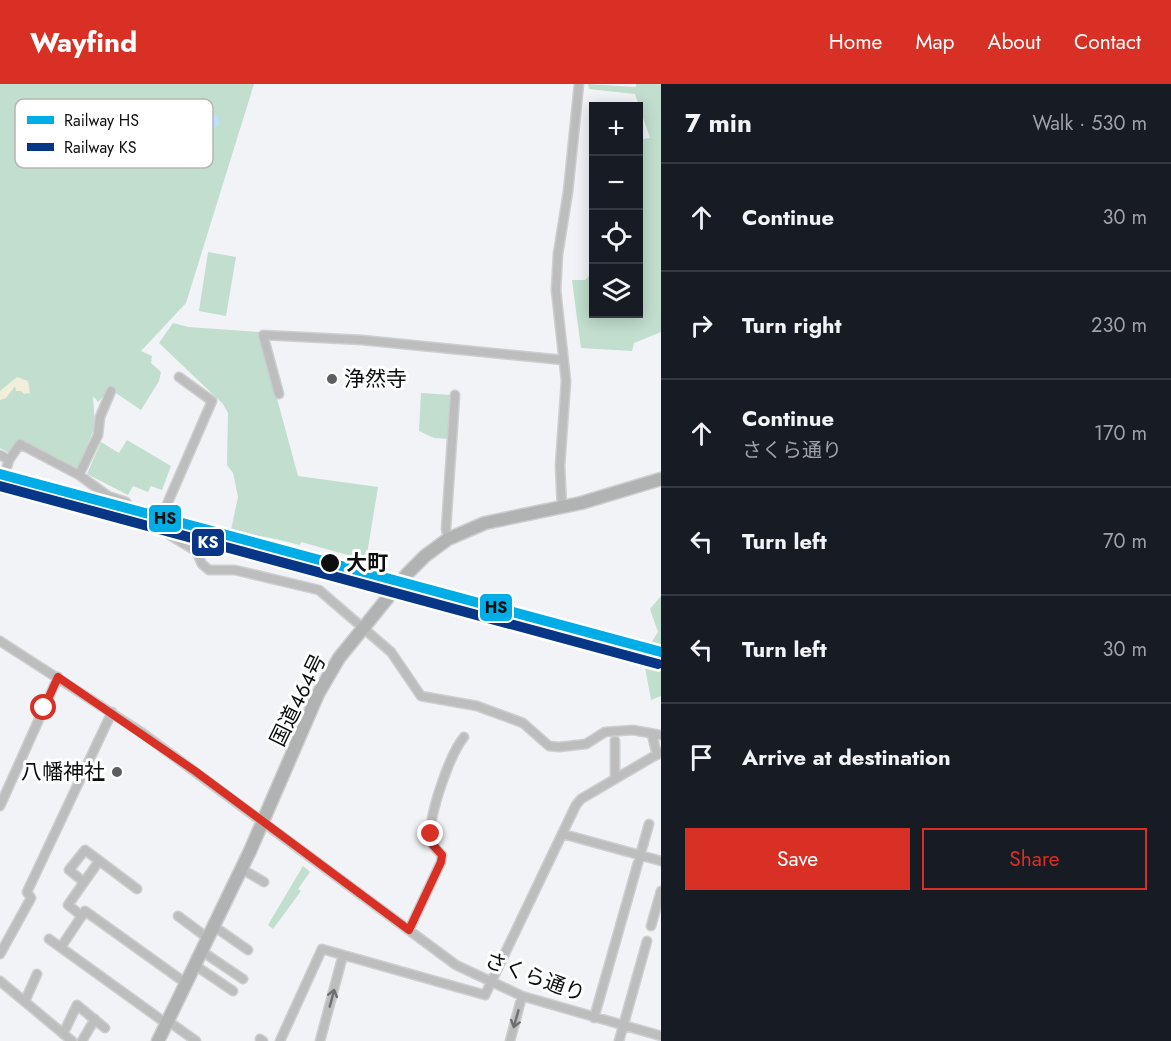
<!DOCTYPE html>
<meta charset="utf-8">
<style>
body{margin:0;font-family:Jost,"Noto Sans JP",sans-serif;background:#20242c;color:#f1f3f6}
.controls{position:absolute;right:18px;top:18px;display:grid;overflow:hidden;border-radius:0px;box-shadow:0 3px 15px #0003}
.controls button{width:54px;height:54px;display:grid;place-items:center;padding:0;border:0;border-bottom:2px solid #363941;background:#171b24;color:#f1f3f6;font:30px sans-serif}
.stop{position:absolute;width:18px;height:18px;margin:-14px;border:4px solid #d93025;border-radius:50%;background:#fff}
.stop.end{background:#d93025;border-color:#fff;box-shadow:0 2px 6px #0008}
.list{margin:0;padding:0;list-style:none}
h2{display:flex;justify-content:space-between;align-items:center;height:78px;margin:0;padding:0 24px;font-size:26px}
h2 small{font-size:20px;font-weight:400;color:#9ea1a6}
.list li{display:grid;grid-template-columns:39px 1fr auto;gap:18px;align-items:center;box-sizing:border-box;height:108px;padding:0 24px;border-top:2px solid #363941}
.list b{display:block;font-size:22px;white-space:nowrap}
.list p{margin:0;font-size:20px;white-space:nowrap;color:#9ea1a6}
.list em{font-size:20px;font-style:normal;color:#9ea1a6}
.actions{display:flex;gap:12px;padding:18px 24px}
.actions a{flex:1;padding:14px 0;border:2px solid #d93025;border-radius:0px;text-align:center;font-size:21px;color:#d93025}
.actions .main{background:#d93025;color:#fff}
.icon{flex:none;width:33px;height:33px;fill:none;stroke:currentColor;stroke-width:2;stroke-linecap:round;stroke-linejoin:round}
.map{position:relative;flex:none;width:661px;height:957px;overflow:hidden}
header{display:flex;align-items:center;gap:36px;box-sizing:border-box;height:84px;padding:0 30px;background:#d93025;color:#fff}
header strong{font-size:28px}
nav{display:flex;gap:33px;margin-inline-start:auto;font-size:21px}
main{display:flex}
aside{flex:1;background:#171b24}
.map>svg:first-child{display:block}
.green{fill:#c1dece}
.sand{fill:#f2eeda}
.water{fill:#bcdffa}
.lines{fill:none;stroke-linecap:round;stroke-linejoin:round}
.minor-casing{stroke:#cdced0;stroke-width:11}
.highway-casing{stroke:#cdced0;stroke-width:15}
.minor{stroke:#bebdbe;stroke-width:8}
.highway{stroke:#b1b2b2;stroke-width:12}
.rail-1-casing{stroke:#fff;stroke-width:15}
.rail-2-casing{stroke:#fff;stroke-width:15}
.rail-1{stroke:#01ade7;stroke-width:10}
.rail-2{stroke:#073686;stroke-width:10}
.oneway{stroke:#6e6e6f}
.route{stroke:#d93025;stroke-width:8}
.poi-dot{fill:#5c5e5f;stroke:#fff;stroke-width:2}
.stop-dot{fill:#0c0d0e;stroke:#fff;stroke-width:2}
.labels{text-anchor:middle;stroke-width:6;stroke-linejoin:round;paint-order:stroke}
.poi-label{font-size:21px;fill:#0c0d0e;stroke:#fff;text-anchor:start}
.stop-label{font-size:21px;font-weight:bold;fill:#0c0d0e;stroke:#fff;text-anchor:start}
.street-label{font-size:21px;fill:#0c0d0e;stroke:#fff}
.key{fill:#fff;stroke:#b6b6b7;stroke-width:1.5}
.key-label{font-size:16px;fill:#0c0d0e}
.line-badge{stroke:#fff;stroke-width:2}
.badge-label{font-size:16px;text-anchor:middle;font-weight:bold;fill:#fff}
.pale-badge-label{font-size:16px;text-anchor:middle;font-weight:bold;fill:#111}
</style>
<header>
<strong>Wayfind</strong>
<nav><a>Home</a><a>Map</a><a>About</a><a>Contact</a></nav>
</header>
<main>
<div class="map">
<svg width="661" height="957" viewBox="0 0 661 957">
<rect width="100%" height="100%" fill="#f1f3f6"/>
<path class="green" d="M 0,0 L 254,0 L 186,219 L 141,267 L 152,272 L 151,279 L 161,288 L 159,297 L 141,326 L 110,305 L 98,318 L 93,312 L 95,342 L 77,387 L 20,355 L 9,369 L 0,364 Z
M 588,0 L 636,3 L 636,0 L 661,0 L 661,248 L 634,259 L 632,267 L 581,264 L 572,196 L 585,196 L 593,188 L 594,230 L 638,230 L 638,91 L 643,55 L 650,54 L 635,10 L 589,5 Z
M 208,168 L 236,173 L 226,232 L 199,227 Z
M 173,239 L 188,243 L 259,248 L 298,392 L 378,403 L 366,476 L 301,458 L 300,461 C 276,454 255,452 231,446 L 238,413 L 233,389 L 227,381 L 228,329 L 223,320 L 159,259 Z
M 421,309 L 452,311 L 450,355 L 434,354 L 419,347 Z
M 127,356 L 171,382 L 162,406 L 151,402 L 148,408 L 133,402 L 128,411 L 87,390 L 101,358 L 119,369 Z
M 661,512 L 661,612 L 651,616 L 643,572 L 658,548 L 650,525 Z
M 303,782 L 310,788 L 298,805 L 301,807 L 273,845 L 268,841 Z"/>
<path class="sand" d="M 17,293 L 28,297 L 30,309 L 24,310 L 21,307 L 16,307 L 15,302 L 6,314 L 0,316 L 0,307 Z"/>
<path class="water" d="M 209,29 L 217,32 L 220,39 L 207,51 L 206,62 L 199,65 L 193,59 L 193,50 L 201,40 L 204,30 Z"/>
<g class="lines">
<defs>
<path id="minor" d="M 279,310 L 263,251 L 362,256 L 563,276
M 0,371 L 9,376 L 20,360 L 79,391 L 108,412 L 126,418 L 134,433 L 158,441 L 160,445 L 196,467 L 202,480 L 209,486 L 235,486 L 319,506 L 391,568 L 421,612 L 477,622 L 523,639 L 549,662 L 559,663 L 586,660 L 605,648 L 633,646 L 661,651
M 79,391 L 98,351 L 100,333 L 111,307
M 0,405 L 9,376
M 562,423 L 560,382 L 566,297 L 556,206 L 558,170 L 568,108 L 579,0
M 158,441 L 212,317 L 179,293
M 448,455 L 446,445 L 455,311
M 0,557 L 141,648 L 456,881 L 522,912 L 661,952
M 652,651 L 657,671
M 615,695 L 615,657
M 0,722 L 58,593
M 563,750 L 661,777
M 242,785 L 264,798
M 84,798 L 69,786 L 85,766 L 137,805
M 82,832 L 68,821 L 99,777
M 178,832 L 209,855
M 651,842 L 661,807
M 215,843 L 248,866
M 409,846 L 441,778 L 442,771 C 438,767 432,762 431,756 C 427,734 450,670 464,653
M 49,855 L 167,940
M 61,863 L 85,827 L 187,900
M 203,868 L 243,895
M 0,870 L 31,814 L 27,808 L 112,628
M 196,882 L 233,907
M 0,897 L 72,957
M 25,917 L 37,890
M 594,934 L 649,740
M 168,937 L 196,957
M 63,950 L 77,921 L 105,944
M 260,955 L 263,957
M 82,957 L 95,935
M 280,957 L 322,865 L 485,911 L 576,721 L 581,715 L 661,668
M 320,957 L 343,871
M 510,957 L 522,912
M 619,957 L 647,857"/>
<path id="highway" d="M 158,957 L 250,767 L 318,610 L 339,574 L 407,490 L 425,472 L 448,455 L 485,439 L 581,419 L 661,395"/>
</defs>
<use href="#minor" class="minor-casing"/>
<use href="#highway" class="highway-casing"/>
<use href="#minor" class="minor"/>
<use href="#highway" class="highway"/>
<defs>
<path id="rail-1" d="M 0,390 L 661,568"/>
<path id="rail-2" d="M 0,402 L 658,580"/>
</defs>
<use href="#rail-1" class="rail-1-casing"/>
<use href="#rail-2" class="rail-2-casing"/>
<use href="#rail-1" class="rail-1"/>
<use href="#rail-2" class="rail-2"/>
</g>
<defs><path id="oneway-shaft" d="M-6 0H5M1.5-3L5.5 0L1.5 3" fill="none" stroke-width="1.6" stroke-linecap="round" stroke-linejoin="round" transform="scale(1.5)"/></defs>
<g class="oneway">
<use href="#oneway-shaft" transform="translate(332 914) rotate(-75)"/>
<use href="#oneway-shaft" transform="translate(516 935) rotate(106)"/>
</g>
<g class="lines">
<path class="route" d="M 44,624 L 58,593 L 195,687 L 409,846 L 441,778 L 442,771 L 433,761 L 431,750"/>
</g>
<g class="poi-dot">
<circle cx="332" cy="295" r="6"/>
<circle cx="117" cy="688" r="6"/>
</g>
<circle class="stop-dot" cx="330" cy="479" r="10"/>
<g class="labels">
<g class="poi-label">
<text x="344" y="302">浄然寺</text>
<text x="105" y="695" text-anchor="end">八幡神社</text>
</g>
<g class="stop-label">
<text x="346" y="486">大町</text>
</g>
<g class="street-label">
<text transform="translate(298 616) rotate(-64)" y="7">国道464号</text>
<text transform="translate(535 893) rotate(20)" y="7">さくら通り</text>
</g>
</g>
<rect x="15" y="15" width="198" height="69" rx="9" class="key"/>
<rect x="27" y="32" width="27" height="8" fill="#01ade7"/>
<rect x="27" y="59" width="27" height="8" fill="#073686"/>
<g class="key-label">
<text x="64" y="42">Railway HS</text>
<text x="64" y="69">Railway KS</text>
</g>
<g class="line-badge">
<rect x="148" y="420" width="34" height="29" rx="6" fill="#01ade7"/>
<rect x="191" y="444" width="34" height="29" rx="6" fill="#073686"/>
<rect x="479" y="509" width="34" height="29" rx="6" fill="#01ade7"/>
</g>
<g class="badge-label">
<text x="208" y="464">KS</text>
</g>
<g class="pale-badge-label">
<text x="165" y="440">HS</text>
<text x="496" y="529">HS</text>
</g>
</svg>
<div class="controls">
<button>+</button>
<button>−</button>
<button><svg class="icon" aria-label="locate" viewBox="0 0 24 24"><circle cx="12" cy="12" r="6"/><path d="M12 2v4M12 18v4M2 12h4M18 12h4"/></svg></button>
<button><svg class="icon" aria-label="layers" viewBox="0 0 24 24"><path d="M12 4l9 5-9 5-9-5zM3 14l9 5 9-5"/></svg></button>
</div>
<div class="stop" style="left:44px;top:624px"></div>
<div class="stop end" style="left:431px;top:750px"></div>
</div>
<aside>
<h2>7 min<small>Walk · 530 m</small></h2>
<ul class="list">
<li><svg class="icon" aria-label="ahead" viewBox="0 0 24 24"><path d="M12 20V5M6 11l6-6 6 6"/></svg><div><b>Continue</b></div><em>30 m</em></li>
<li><svg class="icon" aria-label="right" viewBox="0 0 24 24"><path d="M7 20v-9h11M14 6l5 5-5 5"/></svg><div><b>Turn right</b></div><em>230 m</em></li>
<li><svg class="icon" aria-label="ahead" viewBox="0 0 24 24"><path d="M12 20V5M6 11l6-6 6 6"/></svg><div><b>Continue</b><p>さくら通り</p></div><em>170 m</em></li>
<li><svg class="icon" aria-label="left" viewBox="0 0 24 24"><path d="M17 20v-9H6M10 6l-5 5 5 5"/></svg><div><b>Turn left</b></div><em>70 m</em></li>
<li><svg class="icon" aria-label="left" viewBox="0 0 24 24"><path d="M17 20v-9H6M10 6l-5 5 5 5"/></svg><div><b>Turn left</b></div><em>30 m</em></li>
<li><svg class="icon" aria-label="arrive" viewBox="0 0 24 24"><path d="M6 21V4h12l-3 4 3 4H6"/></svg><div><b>Arrive at destination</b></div></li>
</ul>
<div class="actions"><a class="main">Save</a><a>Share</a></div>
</aside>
</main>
